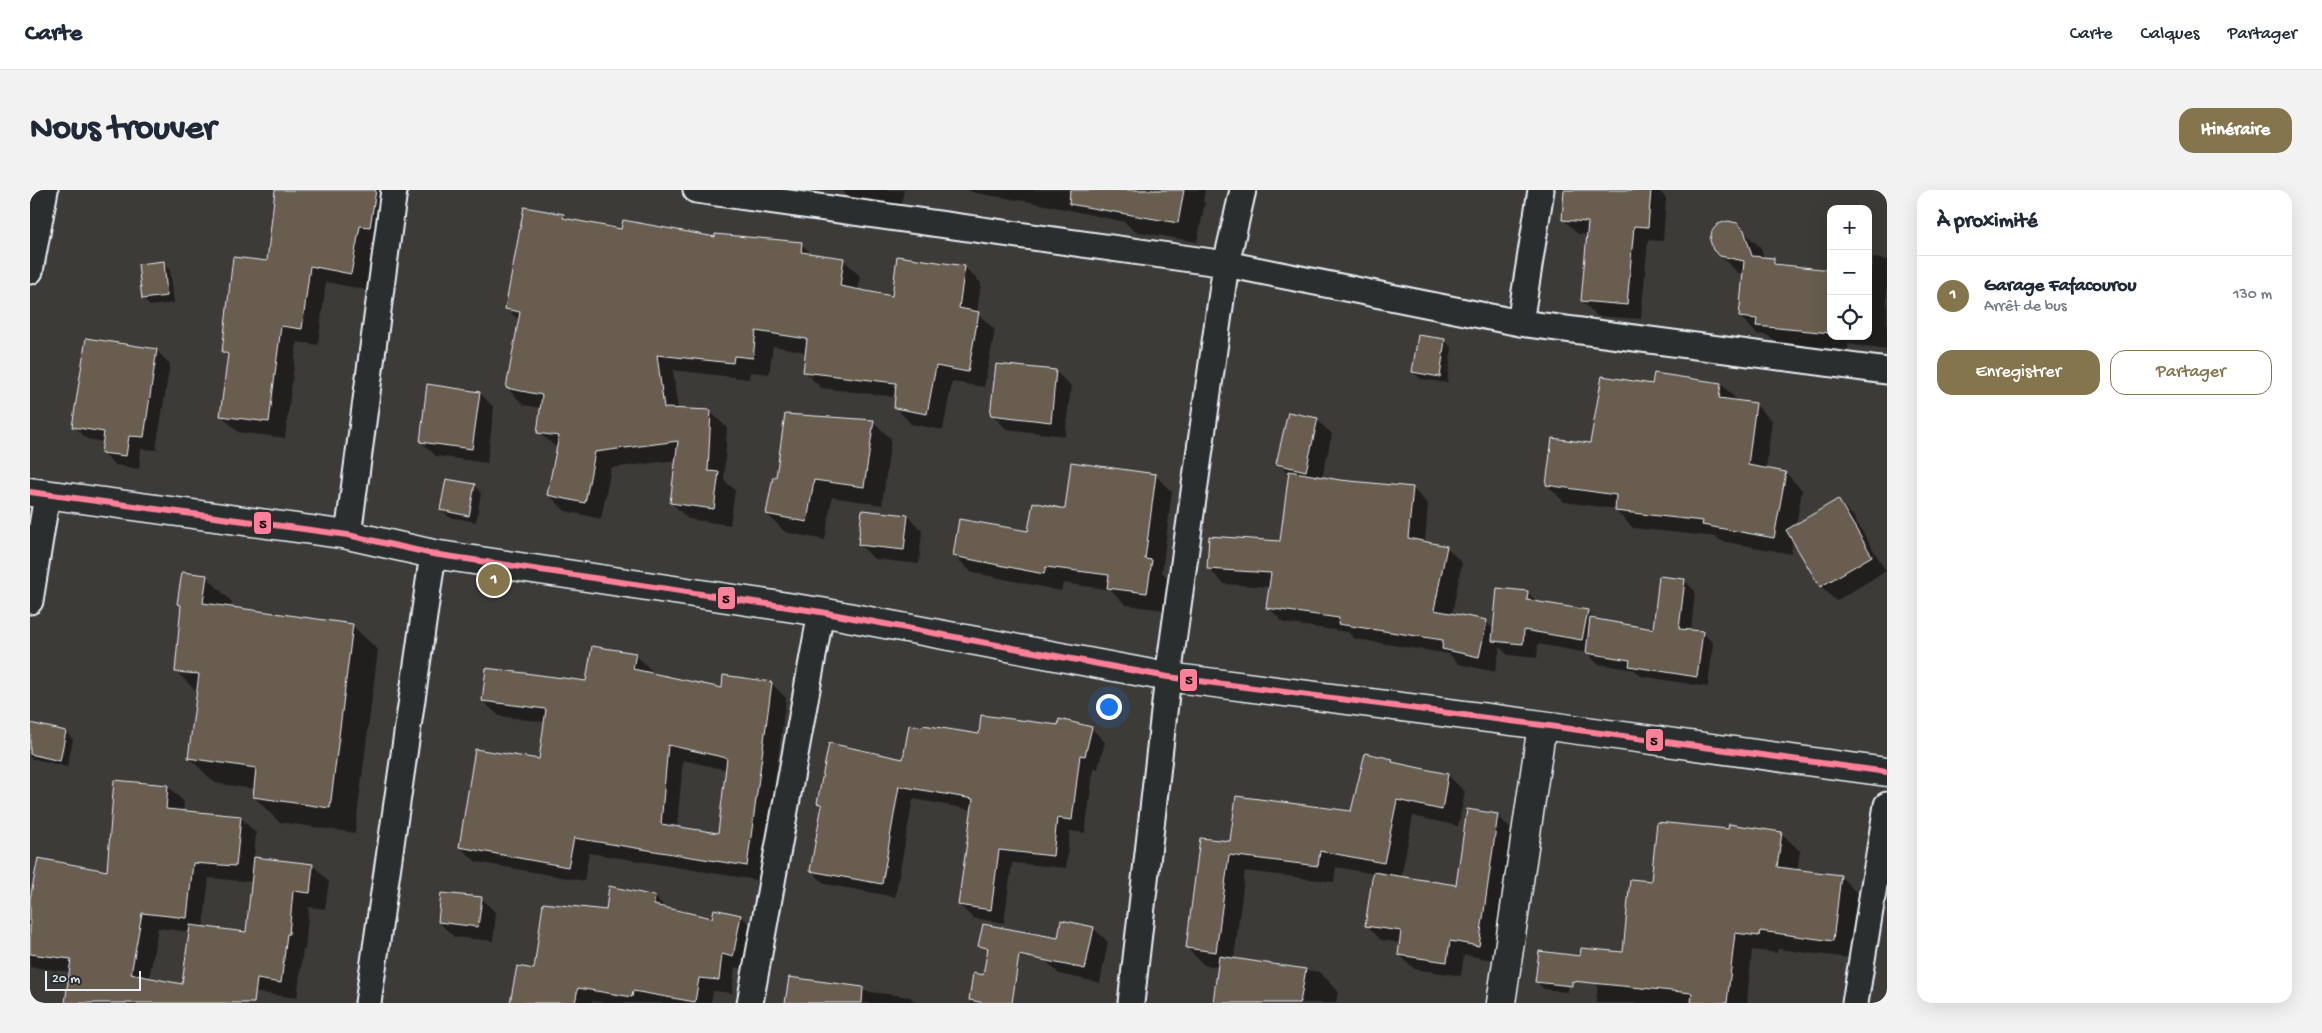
<!DOCTYPE html>
<html lang="fr">
<meta charset="utf-8">
<style>
body{margin:0;font-family:"Gochi Hand",sans-serif;background:#f2f2f3;color:#1f2937}
.controls{position:absolute;right:15px;top:15px;display:grid;overflow:hidden;border-radius:10px;box-shadow:0 5px 20px #0002}
.controls button{width:45px;height:45px;display:grid;place-items:center;padding:0;border:0;border-bottom:1px solid #e0e1e3;background:#fff;color:#1f2937;font:25px sans-serif}
.scale{position:absolute;left:15px;bottom:12px;width:96px;box-sizing:border-box;padding-left:5px;border:2px solid #e8f1f8;border-top:0;font-size:14px;line-height:18px;white-space:nowrap;color:#e8f1f8;-webkit-text-stroke:4px #2a2d2e;paint-order:stroke}
.you{position:absolute;left:1078px;top:516px;width:18px;height:18px;margin:-12px;border:4px solid #fff;border-radius:50%;background:#1a73e8;box-shadow:0 0 0 8px #1a73e833}
.badge{display:grid;place-items:center;width:32px;height:32px;border-radius:50%;background:#84754c;color:#fff;font-size:16px;font-weight:700}
.pin{position:absolute;translate:-50% -50%;border:2px solid #fff;box-shadow:0 1px 5px #0006}
.list{margin:0;padding:0;list-style:none}
h2{display:flex;justify-content:space-between;align-items:center;height:65px;margin:0;padding:0 20px;font-size:21px}
h2 small{font-size:16px;font-weight:400;color:#747a83}
.list li{display:grid;grid-template-columns:32px 1fr auto;gap:15px;align-items:center;box-sizing:border-box;height:80px;padding:0 20px;border-top:1px solid #e0e1e3}
.list b{display:block;font-size:19px;white-space:nowrap}
.list p{margin:0;font-size:16px;white-space:nowrap;color:#747a83}
.list em{font-size:16px;font-style:normal;color:#747a83}
.actions{display:flex;gap:10px;padding:15px 20px}
.actions a{flex:1;padding:11px 0;border:1px solid #84754c;border-radius:15px;text-align:center;font-size:18px;color:#84754c}
.actions .main{background:#84754c;color:#fff}
.icon{flex:none;width:28px;height:28px;fill:none;stroke:currentColor;stroke-width:2;stroke-linecap:round;stroke-linejoin:round}
.map{position:relative;flex:none;width:1857px;height:813px;overflow:hidden;border-radius:15px}
header{display:flex;align-items:center;gap:30px;box-sizing:border-box;height:70px;padding:0 25px;background:#fff;border-bottom:1px solid #e0e1e3}
header strong{font-size:24px}
nav{display:flex;gap:28px;margin-inline-start:auto;font-size:18px}
.intro{display:flex;align-items:center;justify-content:space-between;box-sizing:border-box;height:120px;padding:0 30px}
h1{margin:0;font-size:35px}
.button{padding:12px 22px;border-radius:15px;background:#84754c;color:#fff;font-size:18px;font-weight:700}
main{display:flex;gap:30px;padding:0 30px}
aside{flex:1;background:#fff;border-radius:15px;box-shadow:0 5px 20px #0002}
.map>svg:first-child{display:block}
.shadow{fill:#0007;fill-rule:evenodd}
.building{fill:#685d4f;stroke:#e8f1f8;fill-rule:evenodd}
.lines{fill:none;stroke-linecap:round;stroke-linejoin:round}
.street-casing{stroke:#e8f1f8;stroke-width:29}
.secondary-casing{stroke:#e8f1f8;stroke-width:31}
.street{stroke:#2a2d2e;stroke-width:25}
.secondary{stroke:#2a2d2e;stroke-width:28}
.bus-1-casing{stroke:#2a2d2e;stroke-width:10}
.bus-1{stroke:#ff8098;stroke-width:6}
.line-badge{stroke:#2a2d2e;stroke-width:2}
.pale-badge-label{font-size:14px;text-anchor:middle;font-weight:bold;fill:#111}
</style>
<header>
<strong>Carte</strong>
<nav><a>Carte</a><a>Calques</a><a>Partager</a></nav>
</header>
<div class="intro"><h1>Nous trouver</h1><a class="button">Itinéraire</a></div>
<main>
<div class="map">
<svg width="1857" height="813" viewBox="0 0 1857 813">
<rect width="100%" height="100%" fill="#3d3b38"/>
<filter id="ink" filterUnits="userSpaceOnUse"><feTurbulence type="fractalNoise" baseFrequency=".02" numOctaves="2"/><feDisplacementMap in="SourceGraphic" scale="10" xChannelSelector="R" yChannelSelector="G"/><feConvolveMatrix kernelMatrix="1 2 1 2 8 2 1 2 1" color-interpolation-filters="sRGB"/></filter>
<g filter="url(#ink)">
<path class="shadow" d="M 247,0 L 359,0 L 337,100 L 296,92 L 288,155 L 267,152 L 255,248 L 208,242 L 191,225 L 199,168 L 193,162 L 238,73 Z
M 812,0 L 874,0 L 869,28 L 831,21 Z
M 937,0 L 1175,0 L 1173,12 L 1175,13 L 1167,52 L 1104,41 L 1095,32 L 1001,12 L 945,3 Z
M 1536,0 L 1628,0 L 1636,8 L 1633,51 L 1618,50 L 1611,129 L 1567,126 L 1552,111 L 1558,45 L 1548,44 L 1533,29 Z
M 533,25 L 538,30 L 593,40 L 771,54 L 783,65 L 813,69 L 830,86 L 828,101 L 863,107 L 934,77 L 951,93 L 947,123 L 965,140 L 954,197 L 922,192 L 913,240 L 881,234 L 865,217 L 866,207 L 791,198 L 774,181 L 776,162 L 743,156 L 739,184 L 720,182 L 719,189 L 643,180 L 648,220 L 681,222 L 697,238 L 694,290 L 705,300 L 700,335 L 658,329 L 641,312 L 647,270 L 581,278 L 571,329 L 535,321 L 519,305 L 528,259 L 508,242 L 512,218 L 494,215 L 477,198 L 490,132 L 477,118 Z
M 1713,41 L 1731,58 L 1734,69 L 1744,70 L 1750,76 L 1801,81 L 1801,146 L 1838,146 L 1838,85 L 1841,85 L 1843,68 L 1857,70 L 1857,160 L 1818,154 L 1818,160 L 1745,152 L 1737,145 L 1727,144 L 1710,127 L 1714,84 L 1708,83 L 1684,59 Z
M 133,72 L 140,80 L 144,113 L 120,116 L 113,109 Z
M 1389,147 L 1415,151 L 1422,158 L 1417,193 L 1391,189 L 1383,182 Z
M 127,161 L 140,174 L 126,260 L 111,259 L 109,279 L 85,275 L 72,262 L 74,252 L 57,249 L 44,236 Z
M 967,175 L 1026,182 L 1041,196 L 1035,246 L 976,239 L 962,224 Z
M 1691,194 L 1708,211 L 1725,214 L 1742,231 L 1736,279 L 1756,283 L 1772,300 L 1766,336 L 1808,311 L 1823,326 L 1856,381 L 1806,411 L 1791,396 L 1763,350 L 1761,364 L 1691,351 L 1687,347 L 1603,338 L 1586,321 L 1586,319 L 1534,312 L 1517,295 L 1624,196 Z
M 450,203 L 464,218 L 457,273 L 406,266 L 391,252 Z
M 1287,230 L 1302,244 L 1292,288 L 1382,298 L 1398,314 L 1395,353 L 1416,357 L 1432,373 L 1422,424 L 1456,432 L 1464,440 L 1497,402 L 1508,413 L 1557,421 L 1567,431 L 1624,441 L 1654,390 L 1665,401 L 1661,441 L 1672,442 L 1683,453 L 1678,497 L 1611,486 L 1605,480 L 1568,474 L 1557,463 L 1508,454 L 1507,468 L 1478,465 L 1470,457 L 1465,482 L 1429,474 L 1419,464 L 1325,449 L 1318,442 L 1254,433 L 1238,417 L 1240,397 L 1194,394 L 1178,378 L 1251,352 L 1260,285 L 1248,273 Z
M 843,231 L 861,249 L 852,315 L 802,307 L 795,350 L 755,342 L 737,324 L 747,289 Z
M 1125,285 L 1142,302 L 1132,382 L 1138,388 L 1134,420 L 1096,415 L 1081,400 L 1033,393 L 1031,401 L 941,382 L 924,365 L 998,343 L 1036,321 Z
M 444,295 L 451,303 L 446,332 L 419,327 L 412,319 Z
M 878,326 L 892,341 L 889,374 L 844,369 L 829,354 Z
M 176,386 L 202,412 L 201,418 L 322,435 L 348,460 L 325,643 L 249,632 L 224,607 L 225,599 L 185,593 L 159,568 L 167,502 L 146,481 L 152,417 L 149,414 Z
M 605,464 L 621,480 L 620,484 L 693,499 L 741,493 L 756,508 L 732,691 L 559,663 L 554,691 L 446,672 L 430,657 L 510,571 L 515,532 L 469,526 L 453,511 L 557,492 ZM 653,570 L 697,580 L 689,644 L 647,638 Z
M 0,535 L 36,542 L 43,550 L 37,577 L 0,568 Z
M 1029,537 L 1061,538 L 1075,552 L 1068,579 L 1064,577 L 1055,643 L 1040,641 L 1036,678 L 982,673 L 974,733 L 943,728 L 929,715 L 943,620 L 883,609 L 865,707 L 795,694 L 781,680 L 793,617 L 788,613 L 874,571 L 950,545 Z
M 1362,570 L 1365,574 L 1418,585 L 1435,602 L 1428,636 L 1383,626 L 1371,688 L 1427,696 L 1467,625 L 1482,640 L 1463,770 L 1434,765 L 1431,786 L 1384,779 L 1369,764 L 1371,753 L 1351,750 L 1336,735 L 1344,684 L 1306,677 L 1304,692 L 1215,681 L 1204,769 L 1290,782 L 1308,801 L 1306,813 L 1184,813 L 1189,777 L 1174,775 L 1157,758 L 1201,653 L 1322,622 Z
M 138,596 L 154,612 L 153,621 L 210,627 L 226,643 L 224,668 L 283,675 L 299,692 L 295,719 L 279,717 L 275,760 L 273,760 L 267,808 L 214,801 L 212,813 L 37,813 L 41,782 L 0,777 L 0,706 L 78,683 ZM 179,688 L 223,692 L 217,743 L 173,738 ZM 128,738 L 160,742 L 154,796 L 119,789 Z
M 1700,635 L 1752,644 L 1770,661 L 1767,681 L 1810,686 L 1828,704 L 1820,768 L 1747,759 L 1747,763 L 1722,760 L 1717,813 L 1566,813 L 1571,761 L 1594,764 L 1622,693 L 1699,640 Z
M 625,707 L 637,719 L 683,729 L 711,726 L 724,739 L 716,780 L 705,777 L 702,803 L 683,801 L 681,813 L 576,813 L 562,811 L 561,813 L 482,813 L 506,780 L 577,721 Z
M 451,708 L 466,723 L 463,751 L 424,747 L 409,732 Z
M 1063,738 L 1078,752 L 1070,793 L 1029,784 L 1014,769 L 1029,749 Z
M 1544,773 L 1537,802 L 1514,799 L 1507,792 Z
M 944,785 L 981,813 L 940,813 Z
M 803,797 L 880,807 L 886,813 L 757,813 Z"/>
<path class="building" d="M 245,0 L 346,0 L 340,37 L 330,36 L 321,84 L 280,76 L 272,139 L 251,136 L 239,232 L 190,226 L 198,164 L 192,162 L 203,67 L 237,71 Z
M 1040,0 L 1154,0 L 1148,33 L 1039,14 Z
M 1534,0 L 1621,0 L 1618,37 L 1604,36 L 1597,115 L 1551,111 L 1558,32 L 1532,30 Z
M 494,17 L 534,24 L 533,28 L 591,39 L 593,30 L 685,47 L 685,44 L 772,52 L 771,62 L 814,68 L 810,96 L 862,106 L 867,66 L 935,76 L 929,118 L 949,122 L 938,182 L 906,176 L 897,224 L 864,218 L 866,193 L 773,182 L 777,149 L 726,141 L 723,168 L 704,166 L 703,173 L 627,165 L 634,218 L 681,220 L 678,281 L 689,282 L 684,319 L 640,313 L 648,251 L 565,262 L 555,313 L 517,305 L 529,246 L 507,243 L 512,205 L 476,198 L 490,122 L 475,119 Z
M 1698,31 L 1707,33 L 1714,40 L 1722,66 L 1744,68 L 1744,74 L 1801,80 L 1801,143 L 1726,136 L 1727,129 L 1709,127 L 1714,71 L 1690,66 L 1683,60 L 1680,50 L 1682,41 L 1688,34 Z
M 134,71 L 137,106 L 112,109 L 108,74 Z
M 1388,145 L 1415,149 L 1410,187 L 1382,182 Z
M 56,148 L 127,159 L 114,247 L 99,246 L 96,266 L 71,263 L 74,242 L 42,237 Z
M 966,174 L 1026,180 L 1021,232 L 960,225 Z
M 1624,183 L 1691,193 L 1689,208 L 1726,213 L 1718,275 L 1756,282 L 1744,348 L 1672,335 L 1673,331 L 1585,321 L 1586,305 L 1516,295 L 1522,248 L 1560,253 L 1572,186 L 1622,194 Z
M 397,194 L 450,202 L 442,259 L 390,252 Z
M 1258,222 L 1288,228 L 1276,281 L 1246,274 Z
M 755,224 L 844,230 L 834,297 L 784,290 L 777,332 L 736,324 L 743,287 L 746,287 Z
M 1041,272 L 1126,284 L 1115,369 L 1122,370 L 1117,403 L 1077,398 L 1079,385 L 1016,377 L 1014,384 L 923,366 L 929,329 L 998,341 L 1003,312 L 1035,319 Z
M 1259,281 L 1310,290 L 1383,297 L 1378,348 L 1417,356 L 1404,420 L 1457,430 L 1449,467 L 1412,459 L 1413,450 L 1308,434 L 1309,428 L 1236,418 L 1241,383 L 1177,379 L 1179,346 L 1250,351 Z
M 416,289 L 445,294 L 439,326 L 410,320 Z
M 1808,309 L 1842,366 L 1790,397 L 1756,340 Z
M 832,320 L 878,325 L 874,360 L 828,355 Z
M 152,382 L 177,385 L 173,413 L 323,434 L 300,618 L 223,607 L 226,578 L 158,568 L 169,484 L 145,482 L 151,415 L 147,414 Z
M 1629,386 L 1655,389 L 1649,439 L 1673,441 L 1667,487 L 1599,476 L 1600,470 L 1556,463 L 1560,428 L 1623,439 Z
M 1467,398 L 1498,401 L 1497,410 L 1558,420 L 1552,450 L 1494,440 L 1493,454 L 1462,451 Z
M 562,456 L 606,463 L 603,479 L 692,498 L 693,485 L 742,492 L 717,676 L 544,648 L 538,677 L 429,657 L 445,559 L 509,569 L 516,519 L 452,511 L 456,478 L 556,491 ZM 638,555 L 697,568 L 688,643 L 631,634 Z
M 951,525 L 1028,535 L 1029,529 L 1062,537 L 1055,566 L 1050,565 L 1042,630 L 1027,628 L 1023,666 L 969,660 L 961,720 L 928,715 L 943,609 L 869,596 L 852,694 L 780,681 L 792,615 L 787,613 L 799,553 L 873,569 L 879,535 L 892,537 L 893,535 L 949,544 Z
M 0,533 L 36,541 L 30,571 L 0,564 Z
M 1335,563 L 1363,569 L 1362,572 L 1418,584 L 1412,620 L 1367,610 L 1354,673 L 1290,661 L 1288,676 L 1199,665 L 1186,762 L 1156,758 L 1170,648 L 1200,651 L 1206,606 L 1321,621 Z
M 84,590 L 138,595 L 136,619 L 211,626 L 206,676 L 163,673 L 157,728 L 112,723 L 101,784 L 152,794 L 160,735 L 216,742 L 224,667 L 283,674 L 280,703 L 263,701 L 259,744 L 257,744 L 251,793 L 227,789 L 224,813 L 35,813 L 41,769 L 0,764 L 0,709 L 8,668 L 77,681 Z
M 1437,619 L 1468,624 L 1449,756 L 1420,751 L 1417,772 L 1368,765 L 1371,741 L 1335,736 L 1343,682 L 1426,695 Z
M 1627,632 L 1698,639 L 1699,634 L 1752,642 L 1747,677 L 1811,685 L 1803,751 L 1730,741 L 1729,746 L 1705,743 L 1697,813 L 1661,813 L 1662,803 L 1542,791 L 1542,796 L 1505,792 L 1509,761 L 1550,766 L 1551,758 L 1593,762 L 1600,689 L 1621,691 Z
M 579,696 L 625,706 L 624,715 L 682,728 L 684,719 L 711,725 L 703,767 L 692,764 L 689,790 L 669,788 L 665,812 L 603,801 L 602,807 L 548,798 L 545,813 L 480,813 L 487,776 L 504,779 L 513,713 L 576,720 Z
M 411,703 L 452,707 L 448,737 L 408,732 Z
M 1031,730 L 1064,737 L 1055,779 L 989,765 L 982,813 L 954,813 L 939,810 L 943,783 L 953,785 L 958,758 L 948,756 L 953,734 L 1028,748 Z
M 1189,766 L 1276,779 L 1270,813 L 1183,813 Z
M 759,787 L 833,797 L 832,813 L 755,813 Z"/>
<g class="lines">
<defs>
<path id="street" d="M 666,0 L 1196,74 L 1490,133 L 1857,181
M 0,81 L 15,0
M 1490,133 L 1511,0
M 318,345 L 364,0
M 0,411 L 17,305
M 338,813 L 403,364
M 720,813 L 791,422
M 1101,813 L 1138,487 L 1196,74 L 1213,0
M 1825,813 L 1857,615"/>
<path id="secondary" d="M 0,302 L 318,345 L 403,364 L 791,422 L 1138,487 L 1512,535 L 1857,582
M 1471,813 L 1512,535"/>
</defs>
<use href="#street" class="street-casing"/>
<use href="#secondary" class="secondary-casing"/>
<use href="#street" class="street"/>
<use href="#secondary" class="secondary"/>
<defs>
<path id="bus-1" d="M 0,302 L 318,345 L 403,364 L 791,422 L 1138,487 L 1512,535 L 1857,582"/>
</defs>
<use href="#bus-1" class="bus-1-casing"/>
<use href="#bus-1" class="bus-1"/>
</g>
</g>
<g class="line-badge">
<rect x="223" y="321" width="19" height="24" rx="5" fill="#ff8098"/>
<rect x="687" y="396" width="19" height="24" rx="5" fill="#ff8098"/>
<rect x="1149" y="478" width="19" height="24" rx="5" fill="#ff8098"/>
<rect x="1615" y="538" width="19" height="24" rx="5" fill="#ff8098"/>
</g>
<g class="pale-badge-label">
<text x="233" y="338">5</text>
<text x="696" y="413">5</text>
<text x="1159" y="494">5</text>
<text x="1624" y="555">5</text>
</g>
</svg>
<div class="controls">
<button>+</button>
<button>−</button>
<button><svg class="icon" aria-label="locate" viewBox="0 0 24 24"><circle cx="12" cy="12" r="6"/><path d="M12 2v4M12 18v4M2 12h4M18 12h4"/></svg></button>
</div>
<div class="scale">20 m</div>
<div class="you"></div>
<div class="pin badge" style="left:464px;top:390px">1</div>
</div>
<aside>
<h2>À proximité<small></small></h2>
<ul class="list">
<li><span class="badge">1</span><div><b>Garage Fafacourou</b><p>Arrêt de bus</p></div><em>130 m</em></li>
</ul>
<div class="actions"><a class="main">Enregistrer</a><a>Partager</a></div>
</aside>
</main>
